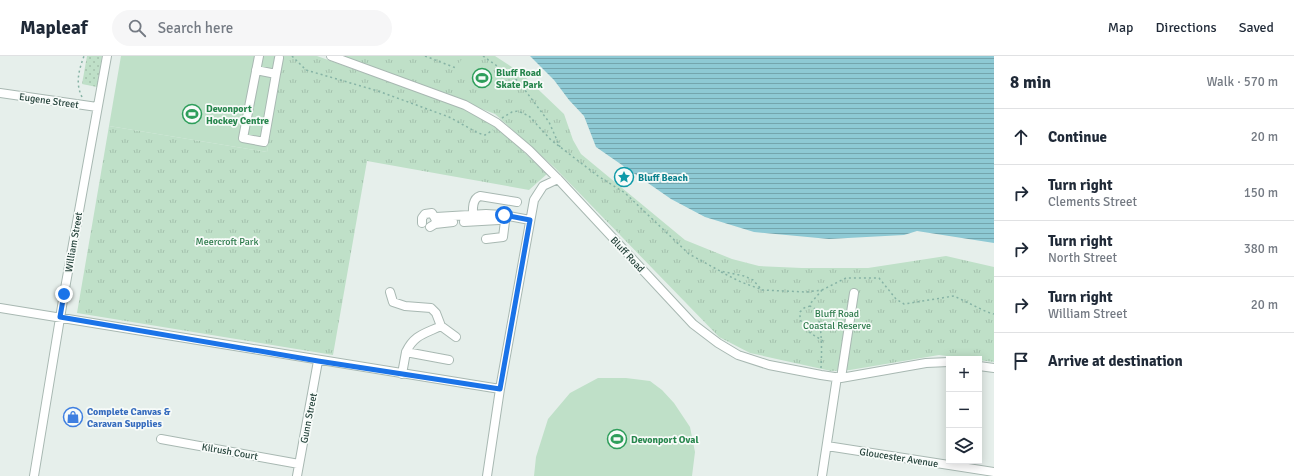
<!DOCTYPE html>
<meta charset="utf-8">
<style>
body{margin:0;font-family:Signika,sans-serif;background:#f6f6f7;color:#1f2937}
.controls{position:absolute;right:12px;bottom:12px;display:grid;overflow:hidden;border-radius:0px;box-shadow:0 2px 10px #0003}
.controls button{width:36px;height:36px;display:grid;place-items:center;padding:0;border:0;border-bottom:1px solid #e0e1e3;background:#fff;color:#1f2937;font:20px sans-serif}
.stop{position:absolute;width:12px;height:12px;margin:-9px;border:3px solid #1a73e8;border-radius:50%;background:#fff}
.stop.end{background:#1a73e8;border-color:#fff;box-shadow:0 1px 4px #0008}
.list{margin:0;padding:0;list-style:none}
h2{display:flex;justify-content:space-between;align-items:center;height:52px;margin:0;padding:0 16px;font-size:17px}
h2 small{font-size:13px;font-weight:400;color:#747a83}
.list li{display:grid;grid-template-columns:26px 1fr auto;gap:12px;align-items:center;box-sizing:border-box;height:56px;padding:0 16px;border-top:1px solid #e0e1e3}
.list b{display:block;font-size:15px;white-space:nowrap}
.list p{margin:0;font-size:13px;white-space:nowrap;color:#747a83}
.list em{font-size:13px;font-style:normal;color:#747a83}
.icon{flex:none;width:22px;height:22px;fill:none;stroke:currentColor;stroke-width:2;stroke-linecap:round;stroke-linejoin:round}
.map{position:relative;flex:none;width:994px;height:420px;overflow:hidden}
header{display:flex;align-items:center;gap:24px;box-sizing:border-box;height:56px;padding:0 20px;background:#fff;border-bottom:1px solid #e0e1e3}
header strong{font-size:19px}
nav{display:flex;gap:22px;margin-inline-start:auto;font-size:14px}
.search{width:280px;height:36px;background:#f6f6f7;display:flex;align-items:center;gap:10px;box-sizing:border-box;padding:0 14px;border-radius:22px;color:#747a83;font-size:15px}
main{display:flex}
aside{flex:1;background:#fff}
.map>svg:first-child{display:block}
.grass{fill:url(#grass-dots)}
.park{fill:url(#park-tufts)}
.garden{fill:#bfe0c8}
.water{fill:url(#water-rules)}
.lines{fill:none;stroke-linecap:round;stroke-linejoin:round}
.minor-casing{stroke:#a8b8b2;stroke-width:10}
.path{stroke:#86b3a5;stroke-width:1.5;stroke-dasharray:2 3;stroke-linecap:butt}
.minor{stroke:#fff;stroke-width:8}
.route{stroke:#1a73e8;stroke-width:5}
.labels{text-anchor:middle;stroke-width:3.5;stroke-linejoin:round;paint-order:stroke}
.leisure-label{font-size:10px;font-weight:bold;fill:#27864d;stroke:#f7fbf9;text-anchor:start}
.street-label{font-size:10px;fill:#24423a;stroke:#f7fbf9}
.culture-label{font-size:10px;font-weight:bold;fill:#0d838f;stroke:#f7fbf9;text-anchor:start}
.park-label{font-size:10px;fill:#2d7a4b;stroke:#f7fbf9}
.shop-label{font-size:10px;font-weight:bold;fill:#366cbe;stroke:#f7fbf9;text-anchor:start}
</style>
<header>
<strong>Mapleaf</strong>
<div class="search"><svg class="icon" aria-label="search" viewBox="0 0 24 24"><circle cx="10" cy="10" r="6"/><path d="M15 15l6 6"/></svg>Search here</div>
<nav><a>Map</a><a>Directions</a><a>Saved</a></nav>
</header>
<main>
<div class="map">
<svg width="994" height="420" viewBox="0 0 994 420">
<defs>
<pattern id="grass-dots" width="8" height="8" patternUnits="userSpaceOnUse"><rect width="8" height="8" fill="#bfe0c8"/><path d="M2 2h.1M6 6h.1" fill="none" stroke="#a4c1ad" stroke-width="1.8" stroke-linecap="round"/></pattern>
<pattern id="park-tufts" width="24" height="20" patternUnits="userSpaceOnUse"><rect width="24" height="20" fill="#bfe0c8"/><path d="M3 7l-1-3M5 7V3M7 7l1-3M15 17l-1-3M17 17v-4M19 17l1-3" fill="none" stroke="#a4c1ad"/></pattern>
<pattern id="water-rules" width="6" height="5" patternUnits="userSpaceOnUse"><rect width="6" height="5" fill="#8ec9d4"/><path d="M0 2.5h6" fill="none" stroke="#74a5ad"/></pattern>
</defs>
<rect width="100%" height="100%" fill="#e6efeb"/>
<path class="grass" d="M 87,0 L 102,0 L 97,31 L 82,28 Z"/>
<path class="park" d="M 283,0 L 317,0 L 487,61 L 547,118 L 529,134 L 367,105 L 333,299 L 77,257 L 109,70 L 267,96 Z
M 341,0 L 495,0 L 521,17 L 564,58 L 573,84 L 581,98 L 685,184 L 732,203 L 759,210 L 802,212 L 868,212 L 946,200 L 994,211 L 994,306 L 939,299 L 850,314 L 831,315 L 750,297 L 719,281 L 555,112 L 495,58 Z"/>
<path class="garden" d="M 121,0 L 283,0 L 267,96 L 109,70 Z
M 464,0 L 468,0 L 512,29 L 500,47 L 453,16 Z
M 598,322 L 626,322 L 650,325 L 662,334 L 674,347 L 690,371 L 695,396 L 692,420 L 534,420 L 536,401 L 548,363 L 570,337 Z"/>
<path class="water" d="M 530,0 L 994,0 L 994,187 L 917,175 L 904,179 L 829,183 L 754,176 L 705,161 L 671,143 L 596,91 L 584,60 L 569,44 L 554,24 Z"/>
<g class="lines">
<defs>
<path id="minor" d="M 331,0 L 465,49 L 497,67 L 529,94 L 558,123 L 693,268 L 718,287 L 738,299 L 769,309 L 821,319 L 841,322 L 926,307 L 949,306
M 256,14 L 276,18 L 264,86 L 243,82 L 259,0
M 276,18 L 279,2
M 0,37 L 97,51
M 436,161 L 486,158 L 503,159 L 530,164
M 473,165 C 473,156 471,143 480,140 L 517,146
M 464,166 L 499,164
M 422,167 L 422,162 L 425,158 L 432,157 L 436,164 L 435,168 L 430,171
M 435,168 L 453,166
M 486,183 L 503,181 L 505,165
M 390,236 L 393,246 L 405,250 L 431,252 L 436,257 L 441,270
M 0,252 C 167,278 333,307 500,333
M 406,296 C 414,279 424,278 441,270 L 456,281
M 979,310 L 994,312
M 402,318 L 406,296 L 449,304
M 841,322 L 854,237
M 161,383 L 299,408
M 827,390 L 994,416
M 34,420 L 64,238 L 107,0
M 297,420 L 318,305
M 487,420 L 500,333 L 534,144 L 543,130 L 558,123
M 822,420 L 837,321"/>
</defs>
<use href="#minor" class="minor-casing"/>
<path class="path" d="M 292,0 L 306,14 L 378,35 L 449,61 L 478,77 L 485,79 L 493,74
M 425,0 L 456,12
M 483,0 L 518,25 L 549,66 L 560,91
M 82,41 C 75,27 79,14 84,0
M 502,62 L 512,56 L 518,55 L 529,60 L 551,84 L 598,120 L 625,137 L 689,198 L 720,215 L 744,220 L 753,224 L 762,234 L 806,236 L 822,234 L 846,222 L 879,222 L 896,243 L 904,248 L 954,240 L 987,256 L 994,258
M 721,216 L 741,226 L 760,233
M 810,250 L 804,252 L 800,256 C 799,273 811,277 823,285
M 821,312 C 822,292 822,274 817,254 L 810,250 L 810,248 L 822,234"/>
<use href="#minor" class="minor"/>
</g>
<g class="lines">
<path class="route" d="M 64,238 L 60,261 L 318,305 L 500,333 L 530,164 L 504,159"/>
</g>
<defs>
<symbol id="stadium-ring" viewBox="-11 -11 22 22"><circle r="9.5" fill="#f7fbf9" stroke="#2e9e5b" stroke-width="1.5"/><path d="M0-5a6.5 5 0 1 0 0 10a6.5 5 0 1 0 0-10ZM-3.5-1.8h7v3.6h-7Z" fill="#2e9e5b"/></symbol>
<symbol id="sight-ring" viewBox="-11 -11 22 22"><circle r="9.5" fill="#f7fbf9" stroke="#0f9aa8" stroke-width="1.5"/><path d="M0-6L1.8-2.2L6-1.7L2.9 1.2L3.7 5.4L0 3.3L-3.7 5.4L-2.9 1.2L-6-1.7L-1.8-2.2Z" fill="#0f9aa8"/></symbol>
<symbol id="shop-ring" viewBox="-11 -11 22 22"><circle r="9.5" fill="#f7fbf9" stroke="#3f7fe0" stroke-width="1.5"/><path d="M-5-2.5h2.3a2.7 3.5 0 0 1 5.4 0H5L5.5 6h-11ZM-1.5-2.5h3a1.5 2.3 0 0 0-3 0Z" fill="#3f7fe0"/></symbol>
</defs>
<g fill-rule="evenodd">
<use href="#stadium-ring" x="471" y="11" width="22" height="22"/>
<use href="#stadium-ring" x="181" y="47" width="22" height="22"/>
<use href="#sight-ring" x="613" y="110" width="22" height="22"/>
<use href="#shop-ring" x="62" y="350" width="22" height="22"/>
<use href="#stadium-ring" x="606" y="372" width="22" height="22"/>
</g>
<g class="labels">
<g class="leisure-label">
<text x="496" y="20">Bluff Road<tspan x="496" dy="12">Skate Park</tspan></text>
<text x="206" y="56">Devonport<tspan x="206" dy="12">Hockey Centre</tspan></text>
<text x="631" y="387">Devonport Oval</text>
</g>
<g class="street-label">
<text transform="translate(49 44) rotate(8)" y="4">Eugene Street</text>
<text transform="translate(73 186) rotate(-80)" y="4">William Street</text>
<text transform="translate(628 198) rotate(47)" y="4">Bluff Road</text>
<text transform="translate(308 362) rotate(-79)" y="4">Gunn Street</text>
<text transform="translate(230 395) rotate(10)" y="4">Kilrush Court</text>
<text transform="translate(899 401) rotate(9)" y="4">Gloucester Avenue</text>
</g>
<g class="culture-label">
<text x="638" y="125">Bluff Beach</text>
</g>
<g class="park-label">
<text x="227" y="189">Meercroft Park</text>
<text x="837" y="261">Bluff Road<tspan x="837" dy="12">Coastal Reserve</tspan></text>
</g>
<g class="shop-label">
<text x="87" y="359">Complete Canvas &amp;<tspan x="87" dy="12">Caravan Supplies</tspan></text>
</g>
</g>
</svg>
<div class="controls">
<button>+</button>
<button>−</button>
<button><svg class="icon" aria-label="layers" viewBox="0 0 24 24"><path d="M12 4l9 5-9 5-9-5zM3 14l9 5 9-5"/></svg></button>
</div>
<div class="stop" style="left:504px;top:159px"></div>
<div class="stop end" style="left:64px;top:238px"></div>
</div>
<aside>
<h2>8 min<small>Walk · 570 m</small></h2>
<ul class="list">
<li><svg class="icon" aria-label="ahead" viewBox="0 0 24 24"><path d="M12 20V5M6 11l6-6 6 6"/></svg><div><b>Continue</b></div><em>20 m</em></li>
<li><svg class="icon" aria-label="right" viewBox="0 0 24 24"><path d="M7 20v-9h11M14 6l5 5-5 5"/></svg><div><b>Turn right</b><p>Clements Street</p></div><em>150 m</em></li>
<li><svg class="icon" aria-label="right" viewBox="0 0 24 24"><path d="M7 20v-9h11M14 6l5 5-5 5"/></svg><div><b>Turn right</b><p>North Street</p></div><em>380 m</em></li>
<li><svg class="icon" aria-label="right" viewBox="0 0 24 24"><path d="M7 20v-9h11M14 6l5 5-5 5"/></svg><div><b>Turn right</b><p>William Street</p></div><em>20 m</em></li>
<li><svg class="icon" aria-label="arrive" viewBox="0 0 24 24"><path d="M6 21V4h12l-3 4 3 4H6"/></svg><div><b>Arrive at destination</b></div></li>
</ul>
</aside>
</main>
